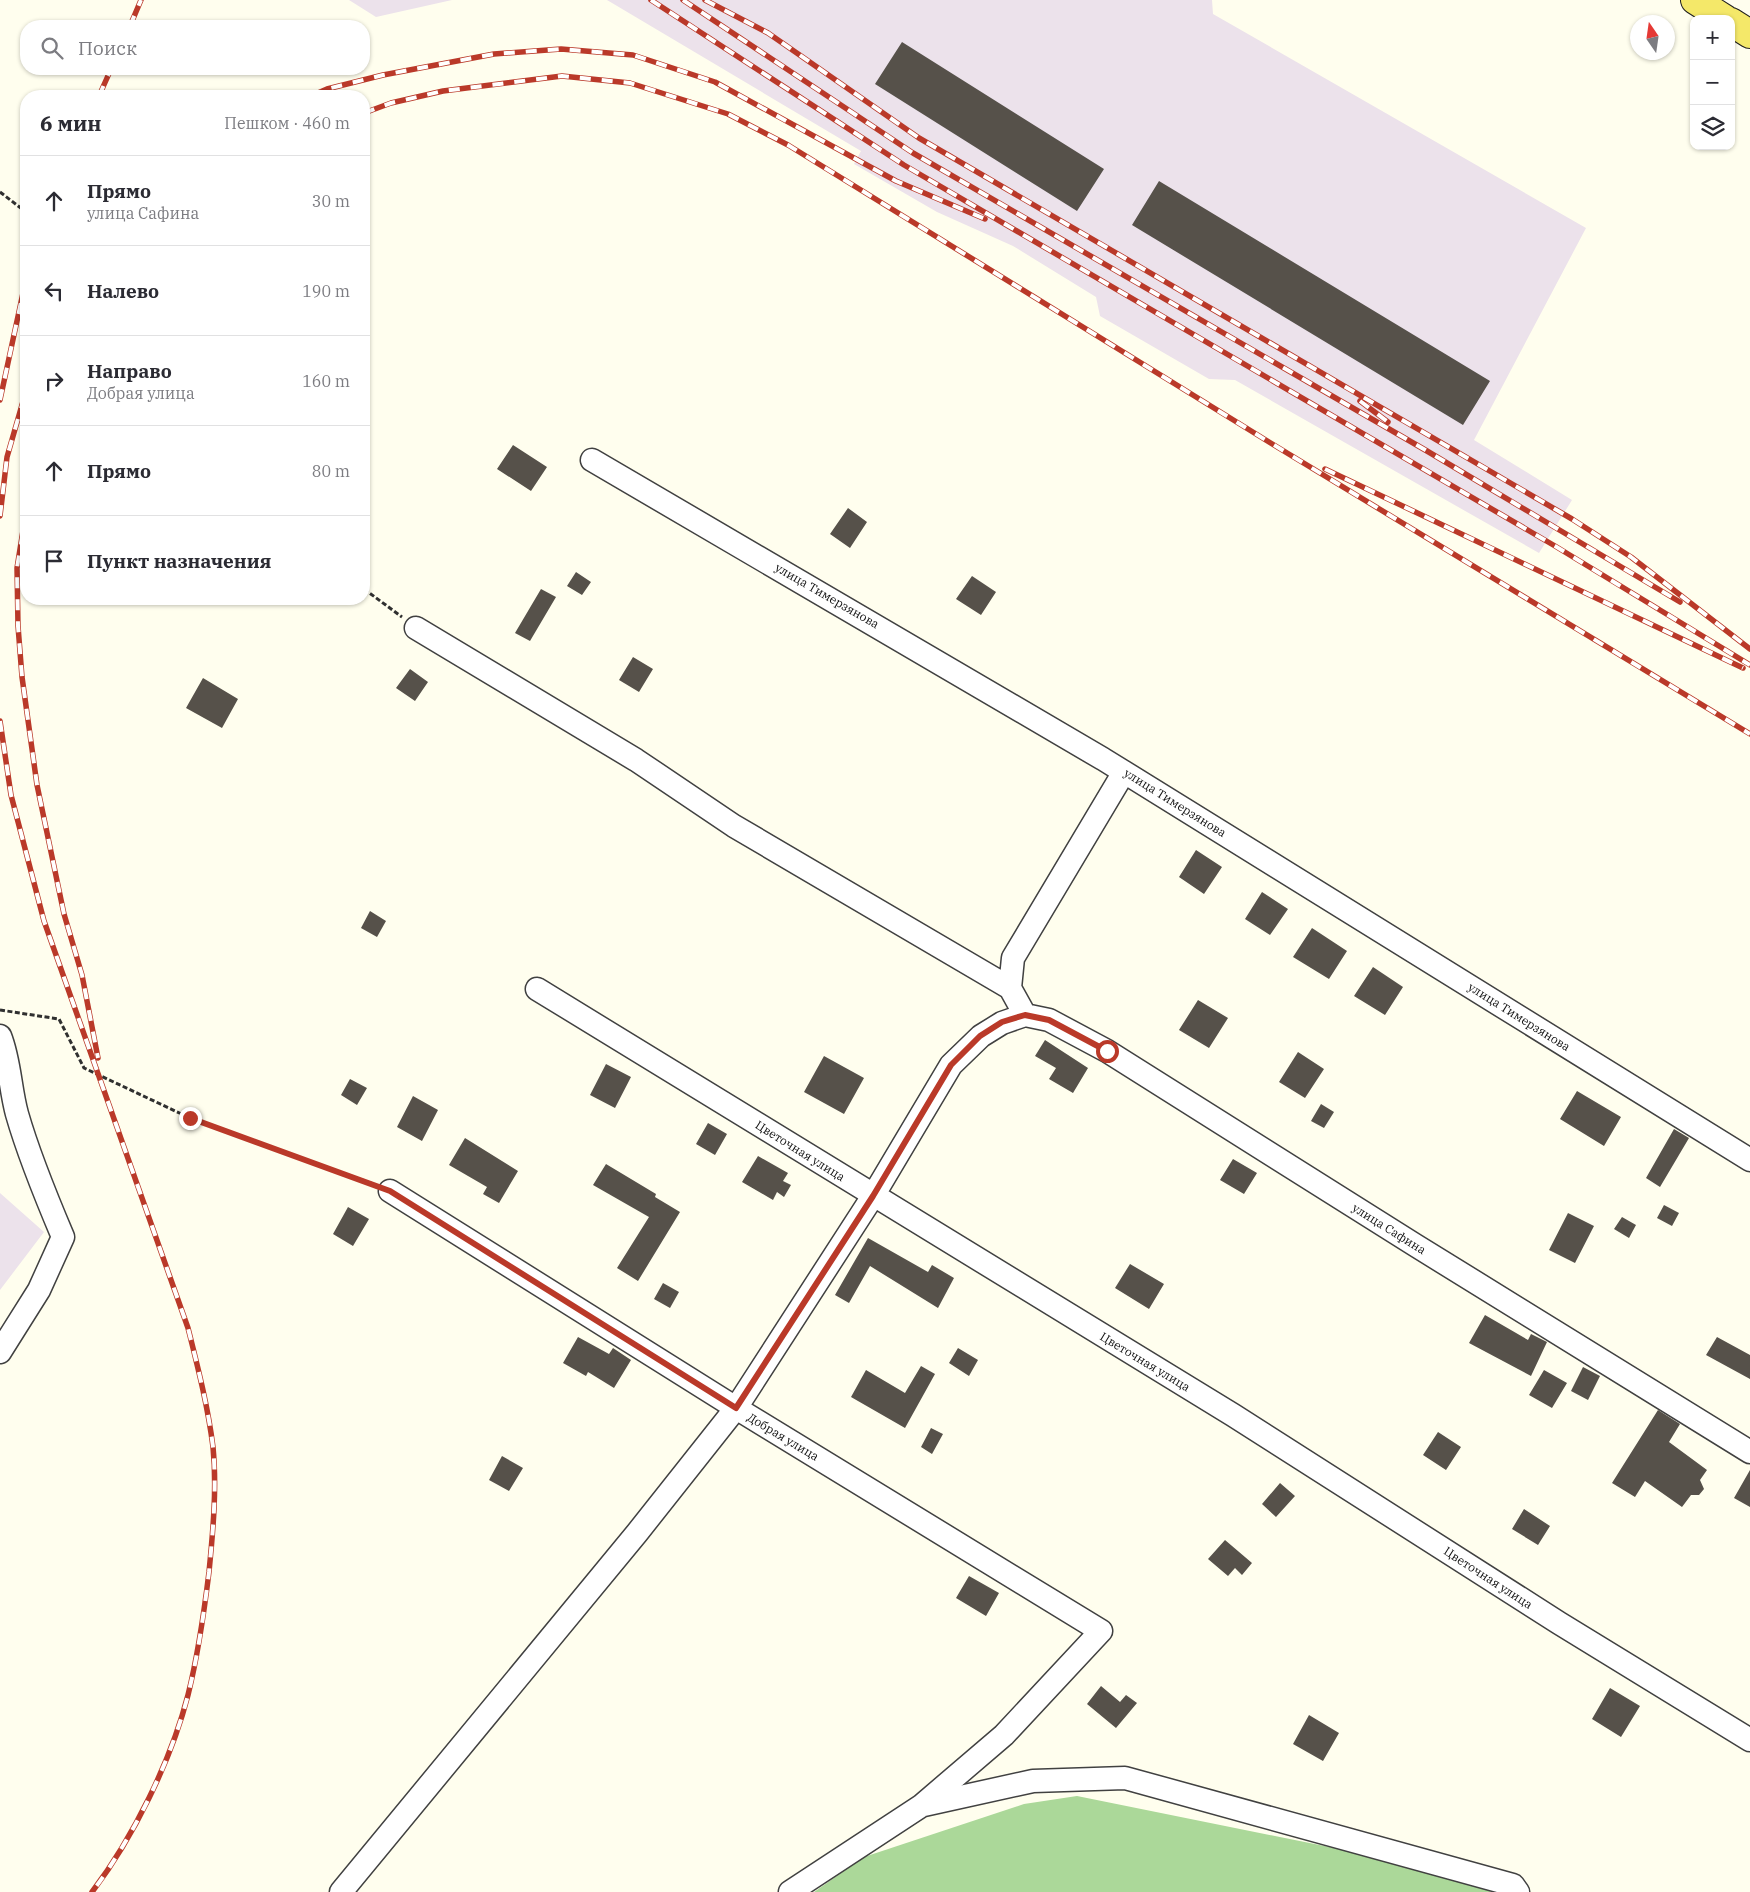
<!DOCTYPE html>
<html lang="ru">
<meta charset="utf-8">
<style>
body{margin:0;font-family:"IBM Plex Serif",serif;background:#f2f2f3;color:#2b2b33}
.controls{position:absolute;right:15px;top:15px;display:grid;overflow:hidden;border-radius:10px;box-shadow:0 1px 4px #0004}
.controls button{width:45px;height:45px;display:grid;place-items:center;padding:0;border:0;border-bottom:1px solid #e1e1e2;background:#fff;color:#2b2b33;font:25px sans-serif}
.compass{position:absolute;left:1630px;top:15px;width:45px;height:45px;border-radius:50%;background:#fff;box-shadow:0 1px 4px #0004;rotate:347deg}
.stop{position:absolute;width:15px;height:15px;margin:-11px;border:4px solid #ba3929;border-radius:50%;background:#fff}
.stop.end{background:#ba3929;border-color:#fff;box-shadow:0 1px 5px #0008}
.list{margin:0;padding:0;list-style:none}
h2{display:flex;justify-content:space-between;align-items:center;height:65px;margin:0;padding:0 20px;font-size:21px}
h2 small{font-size:16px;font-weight:400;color:#7c7c81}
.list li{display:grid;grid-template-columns:32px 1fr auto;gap:15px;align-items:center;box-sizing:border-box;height:90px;padding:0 20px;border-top:1px solid #e1e1e2}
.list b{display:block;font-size:19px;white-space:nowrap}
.list p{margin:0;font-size:16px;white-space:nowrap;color:#7c7c81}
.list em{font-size:16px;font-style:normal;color:#7c7c81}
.icon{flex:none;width:28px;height:28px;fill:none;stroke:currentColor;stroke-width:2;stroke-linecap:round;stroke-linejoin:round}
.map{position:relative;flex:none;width:1750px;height:1892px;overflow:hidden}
.search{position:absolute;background:#fff;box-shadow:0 1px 4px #0004;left:20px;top:20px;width:350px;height:55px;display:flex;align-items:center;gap:12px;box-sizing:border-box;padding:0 18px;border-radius:20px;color:#7c7c81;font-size:19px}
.panel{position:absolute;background:#fff;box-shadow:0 1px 4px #0004;left:20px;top:90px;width:350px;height:515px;border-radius:20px}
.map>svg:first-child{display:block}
.industrial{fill:#ece2eb}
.forest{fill:#abd899}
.building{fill:#56514a}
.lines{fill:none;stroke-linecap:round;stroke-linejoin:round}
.minor-casing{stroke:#414141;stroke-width:25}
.major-casing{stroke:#1f1f1f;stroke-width:30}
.path{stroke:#303030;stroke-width:3;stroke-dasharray:5 2.5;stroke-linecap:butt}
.minor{stroke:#fff;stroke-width:22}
.major{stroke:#f4e869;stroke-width:28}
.rail-casing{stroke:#ba3929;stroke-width:5.5}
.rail{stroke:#fff;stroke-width:4;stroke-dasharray:11;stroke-linecap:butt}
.route{stroke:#ba3929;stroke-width:6}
.labels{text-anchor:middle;stroke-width:5;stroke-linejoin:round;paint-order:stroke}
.street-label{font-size:12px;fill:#0e0e0e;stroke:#fff}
</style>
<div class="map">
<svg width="1750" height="1892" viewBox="0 0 1750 1892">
<rect width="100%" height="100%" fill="#fffeee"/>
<path class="industrial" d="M 349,0 L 452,0 L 376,17 Z
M 607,0 L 1212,0 L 1213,14 L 1586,228 L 1474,440 L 1572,500 L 1539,553 L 1235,380 L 1209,379 L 1100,316 L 1096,297 L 1013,246 L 937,212 L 854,164 L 861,151 Z
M 0,1193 L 44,1232 L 0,1290 Z"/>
<path class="forest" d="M 1077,1796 L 1478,1877 L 1491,1892 L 814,1892 L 864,1857 L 1024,1804 Z"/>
<path class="building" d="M 902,42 L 1104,169 L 1077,211 L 875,84 Z
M 1159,181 L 1490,381 L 1463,425 L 1132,225 Z
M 513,445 L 547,467 L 531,491 L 497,469 Z
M 848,508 L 867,522 L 850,548 L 830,534 Z
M 576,572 L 591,582 L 582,595 L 567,586 Z
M 972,576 L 996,592 L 981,615 L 956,599 Z
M 541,589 L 556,597 L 530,641 L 515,633 Z
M 633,657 L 653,669 L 639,692 L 619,680 Z
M 410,669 L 428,682 L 415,701 L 396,688 Z
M 203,678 L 238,699 L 222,728 L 186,708 Z
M 1196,850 L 1222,867 L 1204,894 L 1179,877 Z
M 1262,892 L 1288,909 L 1270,935 L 1245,919 Z
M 370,911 L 386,921 L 377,937 L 361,928 Z
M 1312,928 L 1347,951 L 1329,979 L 1293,957 Z
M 1373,967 L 1403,987 L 1385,1015 L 1354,996 Z
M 1198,1000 L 1228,1018 L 1209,1048 L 1179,1030 Z
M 1045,1040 L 1088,1068 L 1073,1093 L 1049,1079 L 1056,1068 L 1035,1056 Z
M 1298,1052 L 1324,1069 L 1305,1098 L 1279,1082 Z
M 824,1056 L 864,1078 L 844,1114 L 804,1092 Z
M 606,1064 L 631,1077 L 615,1108 L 590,1095 Z
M 350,1079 L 367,1088 L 357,1105 L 341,1095 Z
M 1577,1091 L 1621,1117 L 1604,1146 L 1560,1119 Z
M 413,1096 L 438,1110 L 422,1141 L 397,1127 Z
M 1321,1104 L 1334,1112 L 1324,1128 L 1311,1121 Z
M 708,1123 L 727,1134 L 715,1155 L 696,1144 Z
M 1674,1129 L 1689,1138 L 1660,1187 L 1646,1178 Z
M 465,1138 L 518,1171 L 499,1203 L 483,1194 L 487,1187 L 449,1165 Z
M 758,1156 L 788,1173 L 783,1181 L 791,1185 L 784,1197 L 777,1192 L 773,1200 L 742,1182 Z
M 1233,1159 L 1257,1173 L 1244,1194 L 1220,1180 Z
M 606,1164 L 656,1194 L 655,1197 L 680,1212 L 638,1281 L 617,1268 L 649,1217 L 593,1185 Z
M 1664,1205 L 1679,1213 L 1672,1226 L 1657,1218 Z
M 348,1207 L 369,1219 L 353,1246 L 333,1234 Z
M 1568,1213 L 1594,1226 L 1575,1263 L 1549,1250 Z
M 1622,1217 L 1636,1225 L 1629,1238 L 1614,1229 Z
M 868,1238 L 928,1272 L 932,1265 L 954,1278 L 938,1308 L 870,1266 L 849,1303 L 835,1295 Z
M 1130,1264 L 1164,1284 L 1149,1309 L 1115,1288 Z
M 663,1283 L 679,1292 L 670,1308 L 654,1299 Z
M 1485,1315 L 1528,1340 L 1531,1334 L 1547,1342 L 1531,1376 L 1469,1343 Z
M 578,1337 L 609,1354 L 613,1348 L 631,1360 L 614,1388 L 588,1372 L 586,1376 L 563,1363 Z
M 1717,1337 L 1750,1355 L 1750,1379 L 1706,1355 Z
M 958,1348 L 978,1360 L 969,1376 L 949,1363 Z
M 921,1366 L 935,1374 L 905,1428 L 851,1397 L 866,1370 L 905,1393 Z
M 1583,1367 L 1600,1376 L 1588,1400 L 1571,1391 Z
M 1544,1370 L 1567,1383 L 1552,1408 L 1529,1395 Z
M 1658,1410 L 1680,1424 L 1669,1442 L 1707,1470 L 1700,1480 L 1704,1489 L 1699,1495 L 1691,1495 L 1682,1507 L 1645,1481 L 1635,1497 L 1612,1483 Z
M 931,1428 L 943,1434 L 932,1454 L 921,1447 Z
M 1438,1432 L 1461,1447 L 1446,1470 L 1423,1455 Z
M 502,1456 L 523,1468 L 509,1491 L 489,1480 Z
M 1750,1470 L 1750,1507 L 1734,1498 Z
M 1280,1483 L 1295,1496 L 1276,1517 L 1262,1504 Z
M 1524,1509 L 1550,1526 L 1538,1545 L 1512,1529 Z
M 1225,1540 L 1252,1563 L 1242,1575 L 1235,1568 L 1228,1576 L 1208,1559 Z
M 969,1576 L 999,1593 L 986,1616 L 956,1598 Z
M 1101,1686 L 1120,1702 L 1126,1695 L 1137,1703 L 1116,1728 L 1087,1704 Z
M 1610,1688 L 1640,1706 L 1621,1737 L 1592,1719 Z
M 1309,1715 L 1339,1733 L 1323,1761 L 1293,1744 Z"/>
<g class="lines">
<defs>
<path id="minor" d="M 592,460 L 1103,759 L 1750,1160
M 416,628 L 636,760 L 734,826 L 1010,988 L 1025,1015
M 1010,988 L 1013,958 L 1124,772
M 537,989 L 1233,1415 L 1559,1623 L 1750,1740
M 0,1036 C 10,1061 10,1089 17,1114 C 29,1156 46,1197 63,1237 L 39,1290 L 0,1352
M 390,1191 L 736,1408 L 1101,1631 L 1004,1735 L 921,1806 L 790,1892
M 924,1805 L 1033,1781 L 1125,1778 L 1513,1885 L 1518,1892
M 341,1892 L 637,1533 L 736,1408 L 873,1196 L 951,1065 L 981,1036 L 1002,1023 L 1025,1015 L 1049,1020 L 1107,1051 L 1415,1245 L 1750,1452"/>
<path id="major" d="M 1695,0 L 1725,19
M 1731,22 L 1750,34"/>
</defs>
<use href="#minor" class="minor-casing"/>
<use href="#major" class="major-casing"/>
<path class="path" d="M 0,192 L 26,212
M 364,589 L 402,617
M 0,1010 L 59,1019 L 84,1068 L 190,1118 L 373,1184"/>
<use href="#minor" class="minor"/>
<use href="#major" class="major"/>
<defs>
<path id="rail" d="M 651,0 L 904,165 L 1555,546 L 1750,665
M 683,0 L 913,153 L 1427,451 L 1680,602
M 705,0 L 768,33 L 919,138 L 1572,519 L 1631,557 L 1750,649
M 130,26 L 141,0
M 99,96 L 111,69
M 311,96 L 327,89 L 383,75 L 494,54 L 561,49 L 633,55 L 715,82 L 896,181 L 985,219
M 364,113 L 391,103 L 443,91 L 562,76 L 630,83 L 728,114 L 788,145 L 1269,442 L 1750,734
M 0,400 L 26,279
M 1360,401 L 1388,422
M 1325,469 L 1743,668
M 26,512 L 17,568 L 18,626 L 22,677 L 37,785 L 64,914 L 82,975 L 98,1058
M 0,516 L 7,457 L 26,391
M 0,721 L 11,795 L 44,921 L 188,1328 C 198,1368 208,1407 213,1447 C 217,1488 213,1531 209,1572 C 204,1613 198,1655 188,1695 C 171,1761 133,1838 92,1892"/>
</defs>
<use href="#rail" class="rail-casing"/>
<use href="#rail" class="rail"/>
</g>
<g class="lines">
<path class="route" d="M 190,1118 L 390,1191 L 736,1408 L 873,1196 L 951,1065 L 980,1036 L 1002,1022 L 1025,1015 L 1049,1020 L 1107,1051"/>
</g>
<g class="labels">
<g class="street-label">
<text transform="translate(827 596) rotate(30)" y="4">улица Тимерзянова</text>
<text transform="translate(1175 803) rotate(32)" y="4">улица Тимерзянова</text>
<text transform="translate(1519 1017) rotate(32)" y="4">улица Тимерзянова</text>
<text transform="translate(800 1151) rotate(32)" y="4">Цветочная улица</text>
<text transform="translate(1389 1229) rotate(32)" y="4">улица Сафина</text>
<text transform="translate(1145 1362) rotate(31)" y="4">Цветочная улица</text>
<text transform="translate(783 1437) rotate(31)" y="4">Добрая улица</text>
<text transform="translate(1488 1578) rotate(33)" y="4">Цветочная улица</text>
</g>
</g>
</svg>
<div class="controls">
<button>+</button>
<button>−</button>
<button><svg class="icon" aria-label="layers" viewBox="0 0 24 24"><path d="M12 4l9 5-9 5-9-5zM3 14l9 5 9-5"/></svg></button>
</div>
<svg class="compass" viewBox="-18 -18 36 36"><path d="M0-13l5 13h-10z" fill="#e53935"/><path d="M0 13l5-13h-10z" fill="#7c7c81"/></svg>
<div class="stop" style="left:1107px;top:1051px"></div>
<div class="stop end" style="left:190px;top:1118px"></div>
<div class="search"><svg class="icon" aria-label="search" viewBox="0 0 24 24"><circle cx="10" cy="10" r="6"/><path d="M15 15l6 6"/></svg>Поиск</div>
<section class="panel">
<h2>6 мин<small>Пешком · 460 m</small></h2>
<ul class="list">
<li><svg class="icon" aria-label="ahead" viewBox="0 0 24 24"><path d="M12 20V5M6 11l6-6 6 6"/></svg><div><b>Прямо</b><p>улица Сафина</p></div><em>30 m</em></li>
<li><svg class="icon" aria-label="left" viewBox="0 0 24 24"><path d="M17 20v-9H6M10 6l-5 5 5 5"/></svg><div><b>Налево</b></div><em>190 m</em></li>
<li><svg class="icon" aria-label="right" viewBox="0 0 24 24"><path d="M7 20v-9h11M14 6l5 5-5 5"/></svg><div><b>Направо</b><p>Добрая улица</p></div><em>160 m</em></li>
<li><svg class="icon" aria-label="ahead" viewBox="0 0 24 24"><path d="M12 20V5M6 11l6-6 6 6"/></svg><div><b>Прямо</b></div><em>80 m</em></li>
<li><svg class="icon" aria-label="arrive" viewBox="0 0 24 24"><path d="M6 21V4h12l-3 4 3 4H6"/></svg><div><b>Пункт назначения</b></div></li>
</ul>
</section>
</div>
